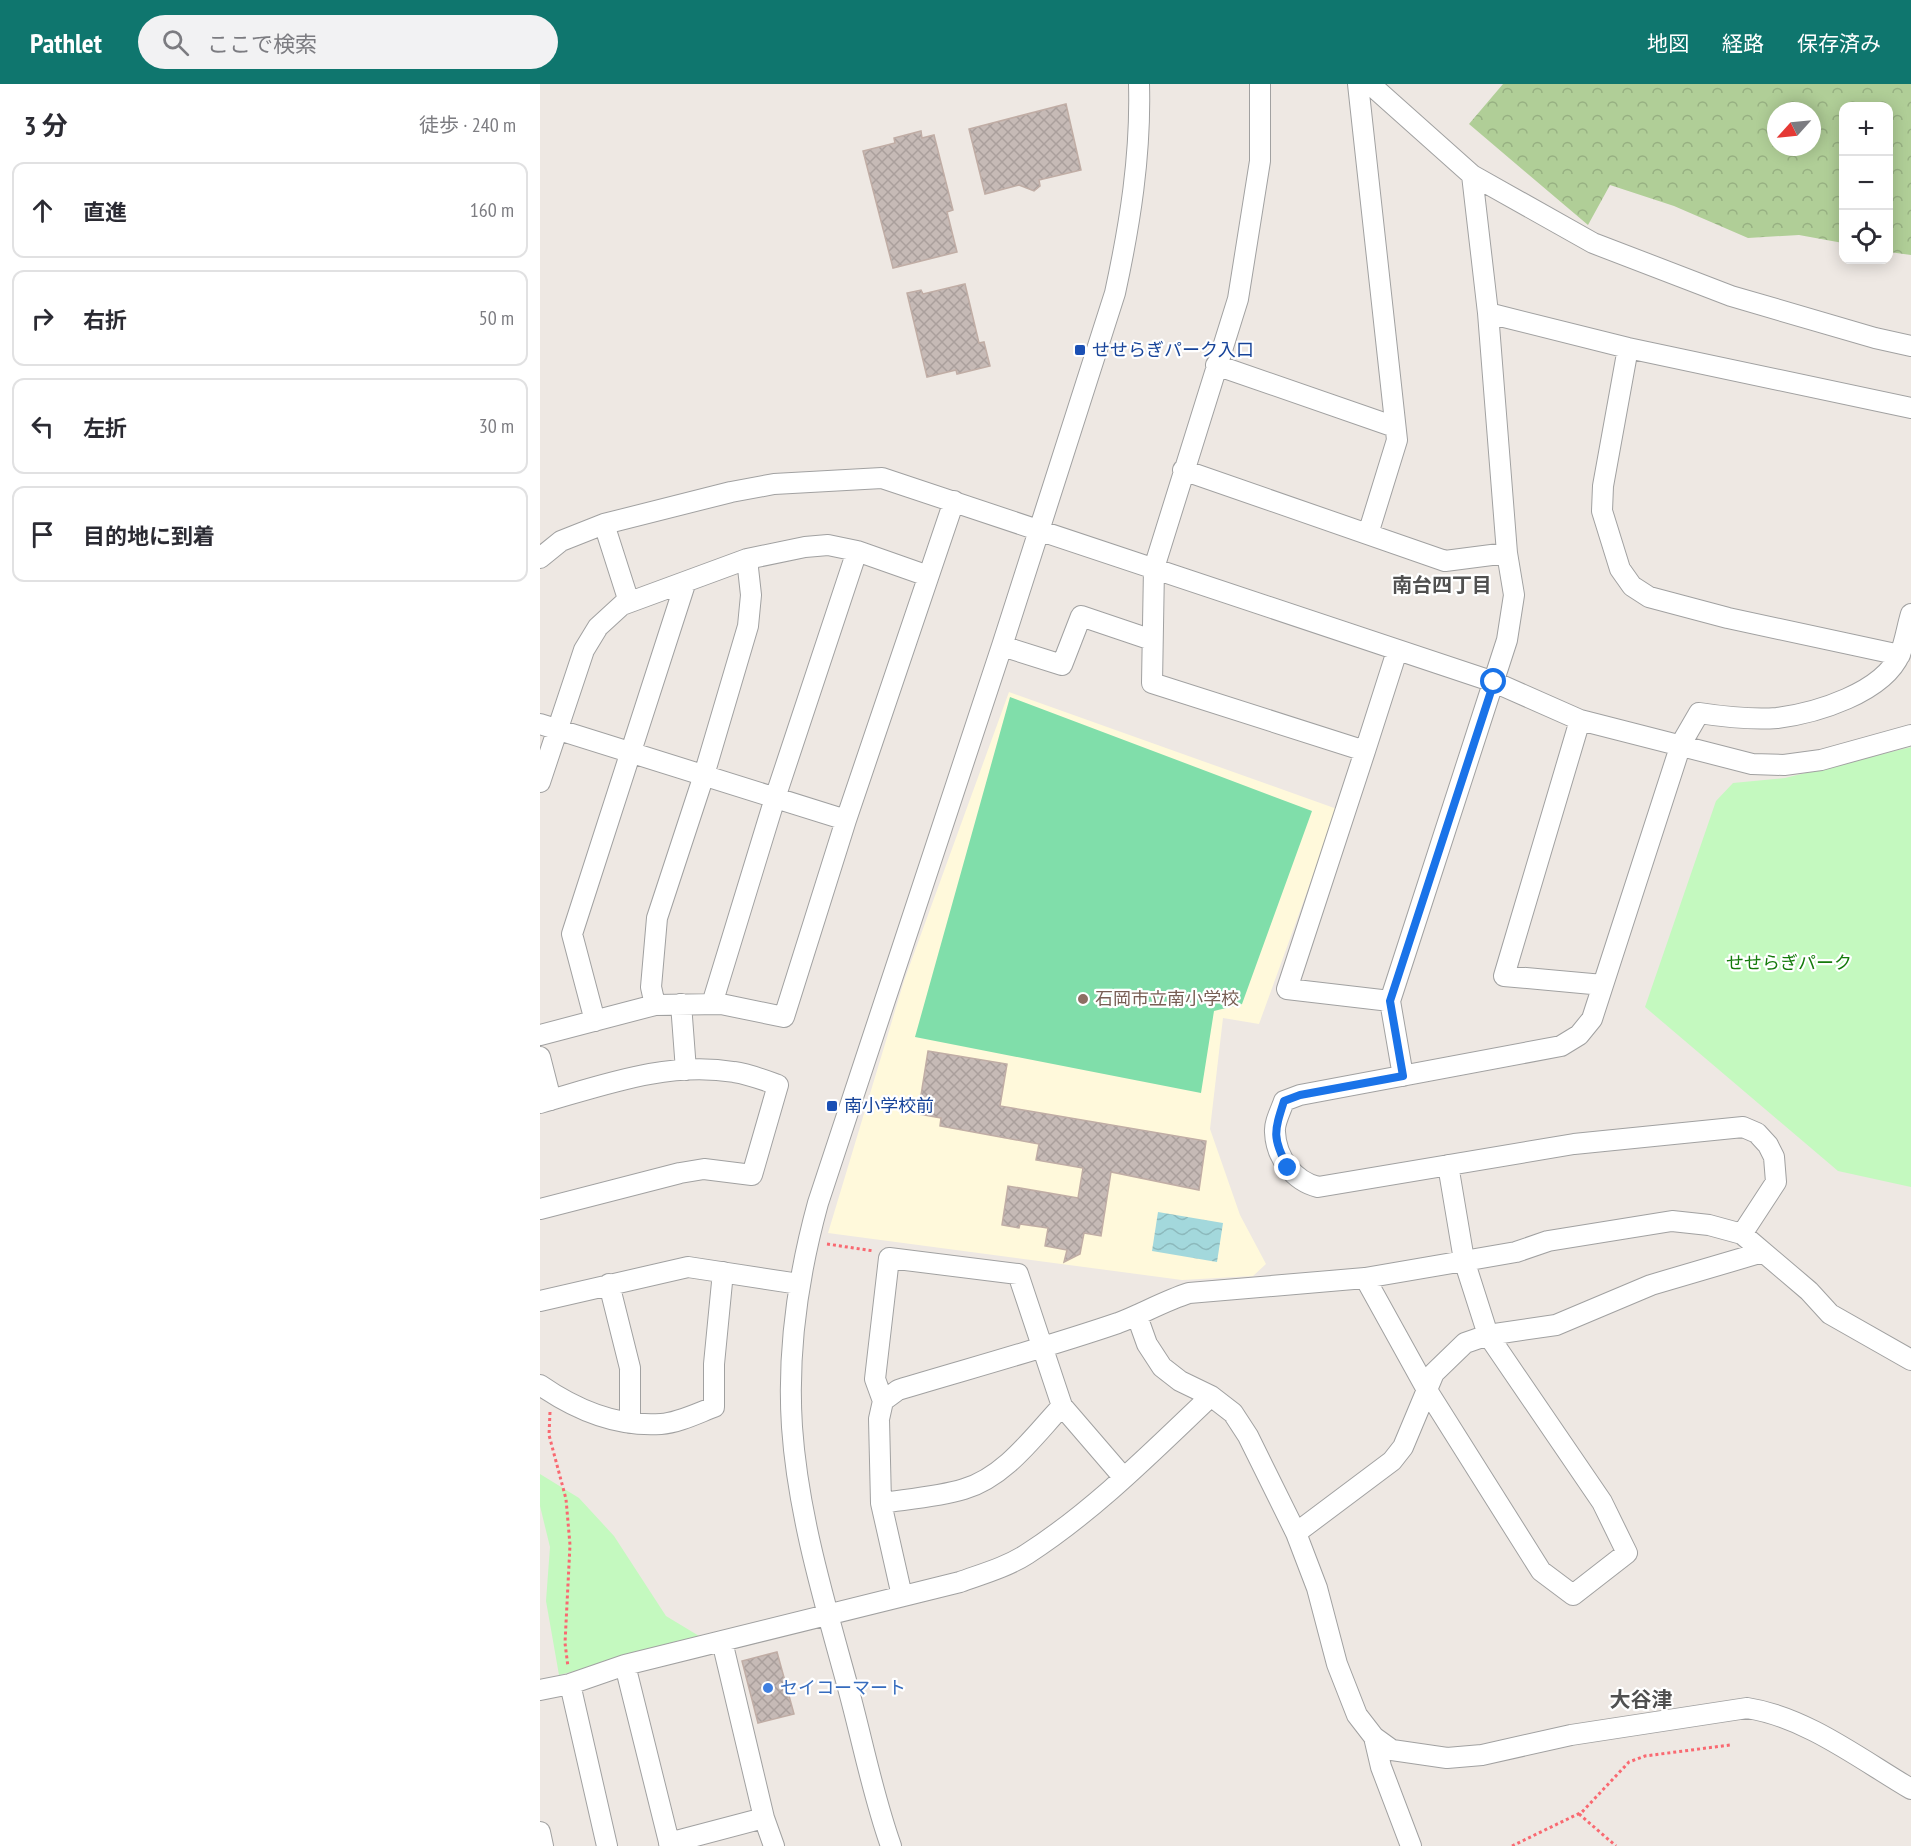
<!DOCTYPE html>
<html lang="ja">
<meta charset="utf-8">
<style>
body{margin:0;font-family:"PT Sans Narrow","Noto Sans JP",sans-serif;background:#f2f2f3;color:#2b2b33}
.controls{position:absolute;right:18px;top:18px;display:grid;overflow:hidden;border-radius:12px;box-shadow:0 3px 15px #0003}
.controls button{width:54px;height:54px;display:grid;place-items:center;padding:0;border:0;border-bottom:2px solid #e1e1e2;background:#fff;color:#2b2b33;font:30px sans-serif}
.compass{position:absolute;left:1227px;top:18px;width:54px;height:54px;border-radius:50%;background:#fff;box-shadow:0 3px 15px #0003;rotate:243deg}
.stop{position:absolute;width:18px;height:18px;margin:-14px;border:4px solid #1a73e8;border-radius:50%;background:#fff}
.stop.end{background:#1a73e8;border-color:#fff;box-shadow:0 2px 6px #0008}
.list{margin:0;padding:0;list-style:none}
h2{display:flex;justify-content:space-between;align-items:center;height:78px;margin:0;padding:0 24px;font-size:26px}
h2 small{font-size:20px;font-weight:400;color:#7c7c81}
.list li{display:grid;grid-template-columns:39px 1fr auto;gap:18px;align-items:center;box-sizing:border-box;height:96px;margin:0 12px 12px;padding:0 12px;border:2px solid #e1e1e2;border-radius:12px}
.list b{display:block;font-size:22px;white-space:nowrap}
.list em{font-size:20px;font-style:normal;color:#7c7c81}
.icon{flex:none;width:33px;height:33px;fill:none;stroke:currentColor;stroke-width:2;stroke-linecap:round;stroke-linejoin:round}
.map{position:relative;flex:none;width:1371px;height:1762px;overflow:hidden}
header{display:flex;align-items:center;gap:36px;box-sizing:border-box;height:84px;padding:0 30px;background:#0f766e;color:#fff}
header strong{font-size:28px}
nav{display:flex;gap:33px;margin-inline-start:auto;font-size:21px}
.search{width:420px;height:54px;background:#f2f2f3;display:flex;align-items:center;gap:15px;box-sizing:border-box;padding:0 21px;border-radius:33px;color:#7c7c81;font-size:22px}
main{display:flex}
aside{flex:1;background:#fff}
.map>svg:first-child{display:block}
.education{fill:#fff9db}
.forest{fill:url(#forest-crowns);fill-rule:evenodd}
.park{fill:#c4f9bf}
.pitch{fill:#80deaa}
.water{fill:url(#water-waves)}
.building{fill:url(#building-cross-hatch);stroke:#c0ada5;stroke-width:1.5}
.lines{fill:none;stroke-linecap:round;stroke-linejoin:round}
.minor-casing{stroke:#a1a1a1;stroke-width:22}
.path{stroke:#f96971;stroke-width:3;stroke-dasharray:3 3;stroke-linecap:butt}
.minor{stroke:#fff;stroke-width:20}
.route{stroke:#1a73e8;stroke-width:8}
.transit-dot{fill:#1a4fb4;stroke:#fff;stroke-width:2}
.education-dot{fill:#8d6e63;stroke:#fff;stroke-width:2}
.shop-dot{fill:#3f7fe0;stroke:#fff;stroke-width:2}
.labels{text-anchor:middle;stroke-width:4.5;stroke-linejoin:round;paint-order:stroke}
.transit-label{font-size:18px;fill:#164399;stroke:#fff;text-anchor:start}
.park-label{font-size:18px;fill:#147a0b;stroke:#fff}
.education-label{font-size:18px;fill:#785e54;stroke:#fff;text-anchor:start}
.shop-label{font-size:18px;fill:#366cbe;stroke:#fff;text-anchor:start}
.neighbourhood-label{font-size:20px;font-weight:bold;fill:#505050;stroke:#fff}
.quarter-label{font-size:21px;font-weight:bold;fill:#505050;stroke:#fff}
</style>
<header>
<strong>Pathlet</strong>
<div class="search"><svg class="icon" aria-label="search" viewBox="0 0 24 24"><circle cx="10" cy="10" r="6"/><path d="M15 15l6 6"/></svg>ここで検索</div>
<nav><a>地図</a><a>経路</a><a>保存済み</a></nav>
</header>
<main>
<aside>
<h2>3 分<small>徒歩 · 240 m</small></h2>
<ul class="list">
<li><svg class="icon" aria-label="ahead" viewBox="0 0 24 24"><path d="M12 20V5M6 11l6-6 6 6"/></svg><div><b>直進</b></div><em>160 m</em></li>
<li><svg class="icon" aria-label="right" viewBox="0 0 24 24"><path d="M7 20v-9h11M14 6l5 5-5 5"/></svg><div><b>右折</b></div><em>50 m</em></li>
<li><svg class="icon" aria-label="left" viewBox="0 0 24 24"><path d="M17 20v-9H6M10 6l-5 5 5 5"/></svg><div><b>左折</b></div><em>30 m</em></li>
<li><svg class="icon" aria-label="arrive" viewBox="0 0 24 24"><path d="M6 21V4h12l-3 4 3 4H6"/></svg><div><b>目的地に到着</b></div></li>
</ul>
</aside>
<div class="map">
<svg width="1371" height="1762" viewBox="0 0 1371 1762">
<defs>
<pattern id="forest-crowns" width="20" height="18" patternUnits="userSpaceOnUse" patternTransform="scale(1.5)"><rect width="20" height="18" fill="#b0ce97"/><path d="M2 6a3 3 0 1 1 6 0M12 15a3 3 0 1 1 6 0" fill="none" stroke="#97b082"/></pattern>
<pattern id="water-waves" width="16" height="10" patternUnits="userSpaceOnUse" patternTransform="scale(1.5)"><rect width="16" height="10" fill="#a3d8dc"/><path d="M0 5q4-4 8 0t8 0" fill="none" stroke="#8cb9bc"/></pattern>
<pattern id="building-cross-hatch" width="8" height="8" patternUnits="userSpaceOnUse" patternTransform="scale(1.5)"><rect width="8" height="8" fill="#c6bab6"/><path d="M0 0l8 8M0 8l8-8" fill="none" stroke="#aa9f9c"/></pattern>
</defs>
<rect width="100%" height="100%" fill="#eee8e3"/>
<path class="education" d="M 469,608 L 797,725 L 719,940 L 683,934 L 670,1045 L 700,1131 L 726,1180 L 713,1192 L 642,1196 L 288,1149 L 364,897 Z"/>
<path class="forest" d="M 963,0 L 1371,0 L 1371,171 L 1349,168 L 1348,22 L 1304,22 L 1303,159 L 1259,151 L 1208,154 L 1134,122 L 1070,101 L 1048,141 L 929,40 ZM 1236,27 L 1272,27 L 1272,63 L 1236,63 Z"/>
<path class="park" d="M 1371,663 L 1371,1103 L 1298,1087 L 1105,923 L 1176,717 L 1193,699 L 1245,694 Z
M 0,1390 L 39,1414 L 74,1452 L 126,1532 L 164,1555 L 19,1591 L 6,1517 L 10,1463 L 0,1422 Z"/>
<path class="pitch" d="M 470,613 L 772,727 L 702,920 L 674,927 L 661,1009 L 375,953 Z"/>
<path class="water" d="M 618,1128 L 683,1139 L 677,1178 L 612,1167 Z"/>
<path class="building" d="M 526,20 L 541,86 L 499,96 L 500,102 L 494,107 L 479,101 L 445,110 L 429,45 Z
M 381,47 L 382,54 L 394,51 L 413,126 L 407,128 L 417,168 L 353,184 L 323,67 L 355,59 L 354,54 Z
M 425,200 L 439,259 L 444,258 L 450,282 L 417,290 L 416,286 L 387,293 L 367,209 L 381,206 L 383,210 Z
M 388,967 L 467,980 L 460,1022 L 666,1057 L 659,1106 L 571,1088 L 561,1152 L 544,1149 L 540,1170 L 524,1178 L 527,1166 L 505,1162 L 508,1144 L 480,1140 L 479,1144 L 462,1141 L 468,1102 L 538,1114 L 543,1084 L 496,1076 L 499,1060 L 400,1042 L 401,1034 L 378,1030 Z
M 237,1568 L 254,1630 L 218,1639 L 202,1577 Z"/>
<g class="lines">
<defs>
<path id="minor" d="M 720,0 L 720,77 L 698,215 L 614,484 L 612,599 L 825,667 L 747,905 L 850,917
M 818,0 L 857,356 L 828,450
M 830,0 L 932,91 L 1053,159 L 1191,212 L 1335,254 L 1371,262
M 948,229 L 1088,264 L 1371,324
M 1088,264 L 1063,402 L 1062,427 L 1080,485 L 1092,502 L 1109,513 L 1188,534 L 1360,571
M 676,281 L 855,343
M 643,386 L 905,477 L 967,469
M 64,440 L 89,518
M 0,474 L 21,457 L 64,440 L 191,408 L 234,400 L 342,394 L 954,598 L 1040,636 L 1212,680 L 1244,681 L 1281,676 L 1371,651
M 462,562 L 522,581 L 541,532 L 612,556
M 1040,636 L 964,892 L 1063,901
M 0,640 L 306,736
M 825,667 L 857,567
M 0,698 L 44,566 L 58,543 L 82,521 L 207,475 L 265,463 L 288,461 L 317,467 L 388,492
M 141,920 L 146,986
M 172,920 L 235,714 L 317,467
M 115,921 L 111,903 L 117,834 L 164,691 L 208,542 L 211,511 L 207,475
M 55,937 L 32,850 L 145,500
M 0,951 L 115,921 L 181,920 L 244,933 L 306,736 L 414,417
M 0,973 L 11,1016
M 863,992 L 850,917 L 967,556 L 974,511 L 967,469 L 948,229 L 932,91
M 0,1019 C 64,1001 127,977 194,988 C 209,990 224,996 238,1001 L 212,1091 L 164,1085 L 140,1089 L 0,1125
M 1202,1150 L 1236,1098 L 1234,1073 L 1228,1061 L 1217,1049 L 1203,1043 L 1034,1060 L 778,1103 C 754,1097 736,1074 735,1048 C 734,1039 741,1026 744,1017 L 760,1011 L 1021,962 L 1039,951 L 1052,935 L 1141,660 L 1159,629 C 1185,633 1211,636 1237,634 C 1276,629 1343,609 1360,570 C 1365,558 1367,543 1371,530
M 825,1194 L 887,1306 L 1001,1487 L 1033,1511 L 1087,1469 L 1062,1418 L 948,1251 L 924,1176 L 908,1081
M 69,1200 L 90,1284 L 90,1339
M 0,1217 L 148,1183 L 259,1200
M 597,1232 L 607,1260 L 622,1283 L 640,1297 L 671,1312 L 693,1329 L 708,1352 L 756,1449 L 777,1504 L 797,1580 L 817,1631 L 834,1653 L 852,1666 L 907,1674 L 942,1671 L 1031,1651 L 1207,1624 C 1266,1633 1320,1675 1371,1705
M 0,1301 C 36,1326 77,1343 121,1340 C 138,1339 158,1329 174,1323 L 174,1280 L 183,1188
M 343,1317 L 358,1306 C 431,1284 505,1264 578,1239 C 602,1230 624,1217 649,1209 L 825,1194 L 976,1168 L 1008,1157 L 1132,1137 L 1169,1141 L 1202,1150 L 1269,1207 L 1290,1230 L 1371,1276
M 341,1419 C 368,1415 398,1413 424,1405 C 465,1393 494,1352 522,1322
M 756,1449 L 852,1377 L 863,1363 L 894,1289 L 925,1259 L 948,1251 L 1016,1241 L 1111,1201 L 1223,1168
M 362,1512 L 341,1419 L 339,1335 L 343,1317 L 335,1295 L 349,1174 L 478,1190 L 522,1322 L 584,1394
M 182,1557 L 224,1734 L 234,1762
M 85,1581 L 130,1762
M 30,1600 L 67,1762
M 0,1606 L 30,1600 L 85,1581 L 420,1498 C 442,1490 467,1483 487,1470 C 555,1426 613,1367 671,1312
M 834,1653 L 841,1683 L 871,1762
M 0,1748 L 3,1762
M 129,1759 L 224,1734
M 351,1762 C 332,1709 322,1654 307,1600 C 284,1516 258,1430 252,1343 C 247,1267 258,1192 278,1119 L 462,562 L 575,209 C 590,140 601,71 599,0"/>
</defs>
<use href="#minor" class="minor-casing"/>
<path class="path" d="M 287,1160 L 334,1167
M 10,1328 L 9,1351 L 26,1415 L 30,1461 L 25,1559 L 28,1583
M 1039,1730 L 1076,1762
M 972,1762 L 1042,1728 L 1089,1678 L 1105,1672 L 1190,1661"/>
<use href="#minor" class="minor"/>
</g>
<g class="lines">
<path class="route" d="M 748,1084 C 732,1054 734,1048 744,1017 L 760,1011 L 863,992 L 850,917 L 954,598"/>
</g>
<g class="transit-dot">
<rect x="534" y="260" width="12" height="12" rx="3"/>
<rect x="286" y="1016" width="12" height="12" rx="3"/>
</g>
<circle class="education-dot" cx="543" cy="915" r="6"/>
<circle class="shop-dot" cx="228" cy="1604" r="6"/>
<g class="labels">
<g class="transit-label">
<text x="552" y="272">せせらぎパーク入口</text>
<text x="304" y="1028">南小学校前</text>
</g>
<g class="park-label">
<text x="1249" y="885">せせらぎパーク</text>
</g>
<g class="education-label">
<text x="555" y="921">石岡市立南小学校</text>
</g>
<g class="shop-label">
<text x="240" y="1610">セイコーマート</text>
</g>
<g class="neighbourhood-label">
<text x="902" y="508">南台四丁目</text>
</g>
<g class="quarter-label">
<text x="1101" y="1623">大谷津</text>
</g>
</g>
</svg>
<div class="controls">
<button>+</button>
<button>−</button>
<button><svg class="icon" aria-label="locate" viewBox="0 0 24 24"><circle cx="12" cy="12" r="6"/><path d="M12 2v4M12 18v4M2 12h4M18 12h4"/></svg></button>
</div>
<svg class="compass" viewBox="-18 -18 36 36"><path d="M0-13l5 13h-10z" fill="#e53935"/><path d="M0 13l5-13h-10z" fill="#7c7c81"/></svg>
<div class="stop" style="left:954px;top:598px"></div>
<div class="stop end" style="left:748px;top:1084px"></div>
</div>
</main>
